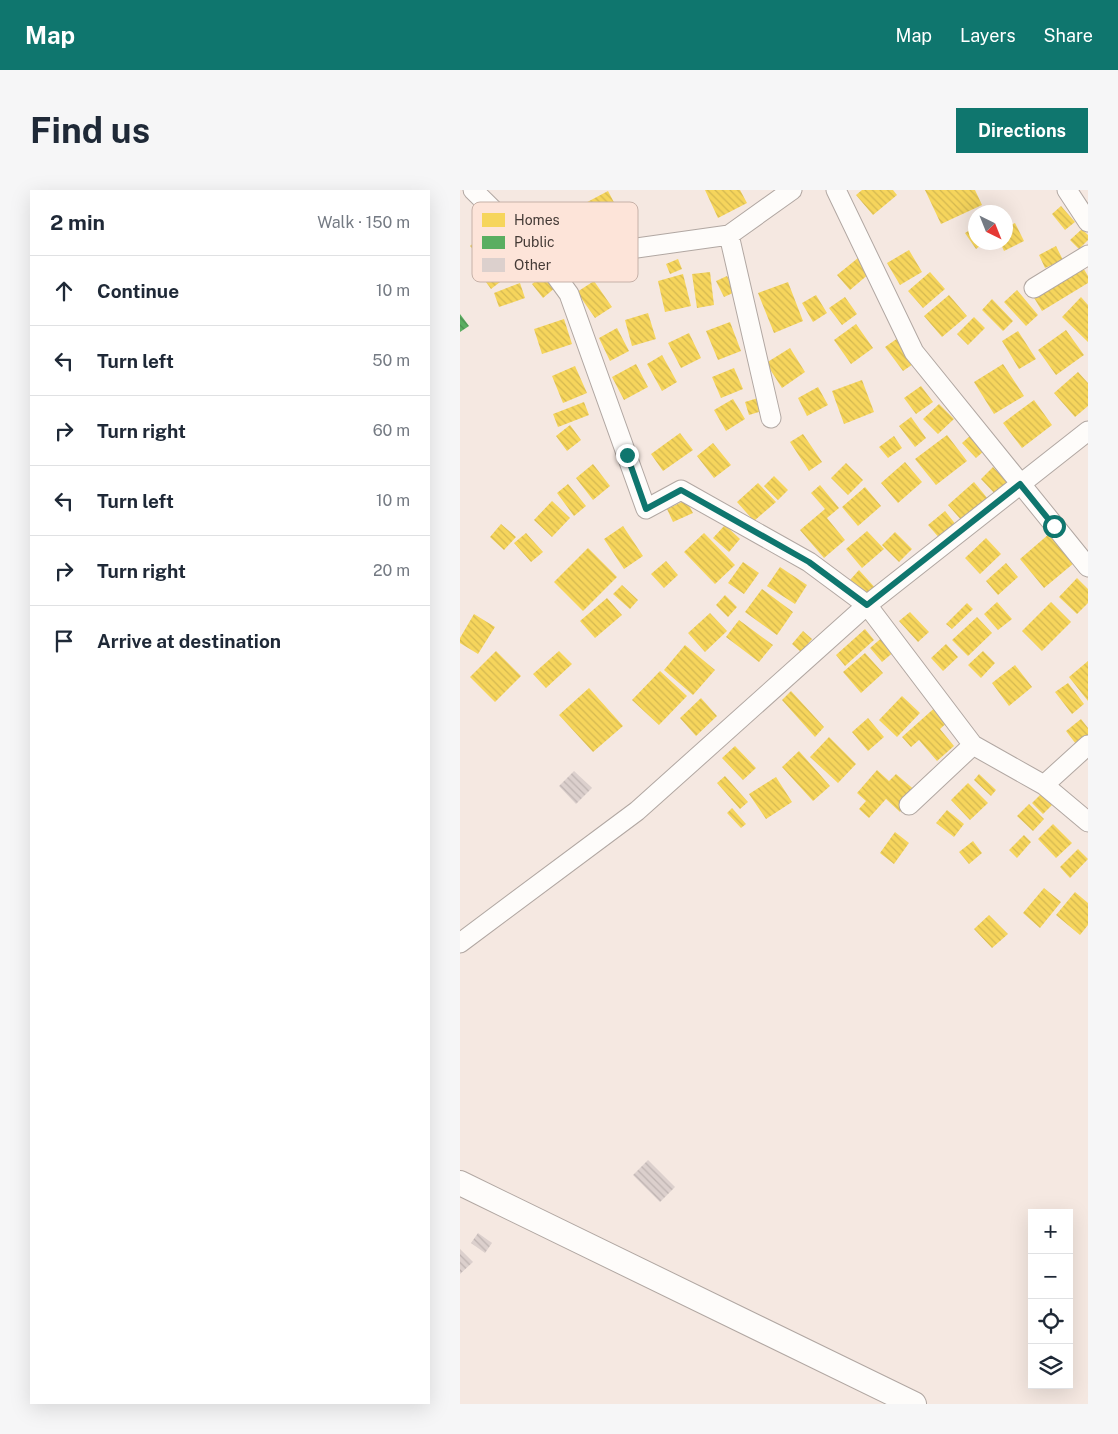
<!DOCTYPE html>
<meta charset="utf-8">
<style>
body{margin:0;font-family:"Public Sans",sans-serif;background:#f6f6f7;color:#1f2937}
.controls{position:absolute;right:15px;bottom:15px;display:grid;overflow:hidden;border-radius:0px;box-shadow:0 5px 20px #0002}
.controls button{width:45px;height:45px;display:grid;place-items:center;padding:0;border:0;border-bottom:1px solid #e0e1e3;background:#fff;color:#1f2937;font:25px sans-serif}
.compass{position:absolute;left:508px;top:15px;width:45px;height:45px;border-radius:50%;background:#fff;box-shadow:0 5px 20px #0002;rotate:137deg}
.stop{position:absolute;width:15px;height:15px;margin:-11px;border:4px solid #0f766e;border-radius:50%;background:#fff}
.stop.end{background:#0f766e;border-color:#fff;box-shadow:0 1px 5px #0008}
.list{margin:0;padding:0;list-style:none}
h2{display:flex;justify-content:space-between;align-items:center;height:65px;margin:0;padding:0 20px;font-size:21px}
h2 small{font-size:16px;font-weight:400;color:#747a83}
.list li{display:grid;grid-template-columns:32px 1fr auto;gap:15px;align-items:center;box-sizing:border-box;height:70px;padding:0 20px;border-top:1px solid #e0e1e3}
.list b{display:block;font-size:19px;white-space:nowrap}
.list em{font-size:16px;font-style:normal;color:#747a83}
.icon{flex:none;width:28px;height:28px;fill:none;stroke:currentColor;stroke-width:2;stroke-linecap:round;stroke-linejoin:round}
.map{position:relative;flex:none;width:628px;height:1214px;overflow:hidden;border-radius:0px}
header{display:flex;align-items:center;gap:30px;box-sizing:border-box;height:70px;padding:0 25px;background:#0f766e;color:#fff}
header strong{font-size:24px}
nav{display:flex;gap:28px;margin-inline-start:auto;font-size:18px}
.intro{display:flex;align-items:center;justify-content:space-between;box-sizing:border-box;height:120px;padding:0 30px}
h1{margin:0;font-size:35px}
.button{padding:12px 22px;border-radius:0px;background:#0f766e;color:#fff;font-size:18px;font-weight:700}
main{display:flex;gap:30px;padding:0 30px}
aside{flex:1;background:#fff;border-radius:0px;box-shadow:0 5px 20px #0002}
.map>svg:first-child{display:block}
.homes{fill:url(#homes-back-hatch)}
.public{fill:url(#public-back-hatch)}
.building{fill:url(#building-back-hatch)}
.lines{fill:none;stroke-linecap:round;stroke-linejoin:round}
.minor-casing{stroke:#b1a7a2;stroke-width:21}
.tertiary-casing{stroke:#b1a7a2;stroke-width:26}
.minor{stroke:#fefcfa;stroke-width:19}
.tertiary{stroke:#fefcfa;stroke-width:24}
.route{stroke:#0f766e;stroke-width:6}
.key{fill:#fde4d9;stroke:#c6b1a8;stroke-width:1}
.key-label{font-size:14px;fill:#443a36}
</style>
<header>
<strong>Map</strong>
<nav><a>Map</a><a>Layers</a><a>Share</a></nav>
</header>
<div class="intro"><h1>Find us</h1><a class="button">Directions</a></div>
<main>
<aside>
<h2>2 min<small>Walk · 150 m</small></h2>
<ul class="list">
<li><svg class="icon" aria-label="ahead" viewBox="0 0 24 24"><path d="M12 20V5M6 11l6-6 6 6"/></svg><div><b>Continue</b></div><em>10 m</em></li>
<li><svg class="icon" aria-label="left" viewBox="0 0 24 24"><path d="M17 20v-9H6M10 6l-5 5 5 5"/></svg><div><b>Turn left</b></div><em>50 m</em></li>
<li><svg class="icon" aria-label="right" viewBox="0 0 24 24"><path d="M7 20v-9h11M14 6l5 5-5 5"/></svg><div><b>Turn right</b></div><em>60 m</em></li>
<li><svg class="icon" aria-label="left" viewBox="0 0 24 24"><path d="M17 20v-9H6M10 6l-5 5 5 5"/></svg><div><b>Turn left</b></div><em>10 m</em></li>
<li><svg class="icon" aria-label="right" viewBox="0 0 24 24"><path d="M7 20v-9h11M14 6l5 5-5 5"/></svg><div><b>Turn right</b></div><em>20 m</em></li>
<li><svg class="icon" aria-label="arrive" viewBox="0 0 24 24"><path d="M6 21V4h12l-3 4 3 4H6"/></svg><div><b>Arrive at destination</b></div></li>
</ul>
</aside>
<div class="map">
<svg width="628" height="1214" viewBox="0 0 628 1214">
<defs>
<pattern id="homes-back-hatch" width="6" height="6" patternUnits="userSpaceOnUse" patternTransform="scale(1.25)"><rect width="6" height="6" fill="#f6d55c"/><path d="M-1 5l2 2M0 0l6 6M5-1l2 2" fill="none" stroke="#d4b851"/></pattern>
<pattern id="public-back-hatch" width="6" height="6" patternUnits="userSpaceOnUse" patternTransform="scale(1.25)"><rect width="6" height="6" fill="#5aae61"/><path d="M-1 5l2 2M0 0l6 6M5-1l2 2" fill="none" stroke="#4c8f51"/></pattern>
<pattern id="building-back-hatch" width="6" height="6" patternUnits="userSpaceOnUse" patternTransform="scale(1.25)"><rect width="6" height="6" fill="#dcd0cd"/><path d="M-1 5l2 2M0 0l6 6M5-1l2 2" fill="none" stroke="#beb3b1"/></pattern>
</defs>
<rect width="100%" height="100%" fill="#f5e8e1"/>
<path class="homes" d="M 245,0 L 280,0 L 287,13 L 258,28 Z
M 402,0 L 433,0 L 437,5 L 413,25 L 396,5 Z
M 465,0 L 515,0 L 522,15 L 481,34 Z
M 148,1 L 167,37 L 135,54 L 116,18 Z
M 601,16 L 615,32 L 605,40 L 592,24 Z
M 555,33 L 564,51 L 544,61 L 540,52 L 546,52 L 546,37 Z
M 516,36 L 516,52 L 525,52 L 516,59 L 505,43 Z
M 622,39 L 628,45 L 628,50 L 619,59 L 610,50 Z
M 21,46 L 33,59 L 22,69 L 10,56 Z
M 596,56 L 603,70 L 585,78 L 579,65 Z
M 449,60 L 462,82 L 440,95 L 427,73 Z
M 398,68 L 410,83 L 390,100 L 377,85 Z
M 218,69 L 222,79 L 210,84 L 206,74 Z
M 31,72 L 44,89 L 31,99 L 18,81 Z
M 622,76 L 628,86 L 628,93 L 582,121 L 573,106 Z
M 250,82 L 254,115 L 237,118 L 232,84 Z
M 470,82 L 485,99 L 463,118 L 448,101 Z
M 86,83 L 96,97 L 83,108 L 72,94 Z
M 223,84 L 231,116 L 205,122 L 198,91 Z
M 267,86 L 275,102 L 264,107 L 256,91 Z
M 134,91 L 152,117 L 135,128 L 117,102 Z
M 328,92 L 343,131 L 314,143 L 298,103 Z
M 60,93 L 65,108 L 39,117 L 34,103 Z
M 557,100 L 578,125 L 566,136 L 544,112 Z
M 356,105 L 367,123 L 353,132 L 342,113 Z
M 489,105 L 507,126 L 482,147 L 464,126 Z
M 385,107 L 397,124 L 382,135 L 369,118 Z
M 621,107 L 628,115 L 628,152 L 602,127 Z
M 532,109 L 553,131 L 543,141 L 522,120 Z
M 188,123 L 196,149 L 172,156 L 165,130 Z
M 514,127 L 525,138 L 508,155 L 497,144 Z
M 104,129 L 112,154 L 82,164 L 74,139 Z
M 270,132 L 281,161 L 258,170 L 246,141 Z
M 396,134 L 413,158 L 391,174 L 374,150 Z
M 157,138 L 169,161 L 150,171 L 139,148 Z
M 606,140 L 624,165 L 596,185 L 578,160 Z
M 558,141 L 576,169 L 559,179 L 542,151 Z
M 229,143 L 241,168 L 221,178 L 208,153 Z
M 438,148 L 456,172 L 443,181 L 425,157 Z
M 330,158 L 345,182 L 322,198 L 306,173 Z
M 202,165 L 217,192 L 202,201 L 187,174 Z
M 176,174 L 188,197 L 164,210 L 152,187 Z
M 543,174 L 564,206 L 534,224 L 514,192 Z
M 115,176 L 127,203 L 103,213 L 92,186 Z
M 274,178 L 283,199 L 261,208 L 252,187 Z
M 618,182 L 628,193 L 628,216 L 615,227 L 594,203 Z
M 402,190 L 414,222 L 384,234 L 372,201 Z
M 461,196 L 473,212 L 456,224 L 444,208 Z
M 358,197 L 368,215 L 347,226 L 338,208 Z
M 298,208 L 302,221 L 289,225 L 285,212 Z
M 273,209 L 285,229 L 266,241 L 254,220 Z
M 574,210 L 592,235 L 562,258 L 543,233 Z
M 124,212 L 129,225 L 98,237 L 93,224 Z
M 479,214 L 494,229 L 478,244 L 463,229 Z
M 451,227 L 466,248 L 455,257 L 439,236 Z
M 110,235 L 121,250 L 107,261 L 96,246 Z
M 220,243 L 233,260 L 203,281 L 191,264 Z
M 343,244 L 362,272 L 349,281 L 330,252 Z
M 487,245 L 507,271 L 476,295 L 455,269 Z
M 511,245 L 525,260 L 516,268 L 502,253 Z
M 434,246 L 442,258 L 428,268 L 419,257 Z
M 253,253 L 271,275 L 254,288 L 237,266 Z
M 445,272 L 462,292 L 438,313 L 421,293 Z
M 386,273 L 403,290 L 388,305 L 371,288 Z
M 133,274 L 150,296 L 133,310 L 116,288 Z
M 533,277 L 549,294 L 537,306 L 521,289 Z
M 314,286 L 328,300 L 318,310 L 304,296 Z
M 514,292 L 528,309 L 503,332 L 488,315 Z
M 298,293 L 316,312 L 294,331 L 277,312 Z
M 108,294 L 126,316 L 114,326 L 97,303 Z
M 360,295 L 379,318 L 367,328 L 385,350 L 364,368 L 340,340 L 365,319 L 351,303 Z
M 405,297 L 421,316 L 398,336 L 382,317 Z
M 226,310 L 233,323 L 213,332 L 207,319 Z
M 92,311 L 110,328 L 92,347 L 74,330 Z
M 485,321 L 497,336 L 481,350 L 468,335 Z
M 41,334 L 56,347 L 44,360 L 30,347 Z
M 265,335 L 280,349 L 269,362 L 253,348 Z
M 163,336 L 183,366 L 164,379 L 144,349 Z
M 407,341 L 424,359 L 402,378 L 386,359 Z
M 435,342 L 452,359 L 439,372 L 422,355 Z
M 66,343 L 83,362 L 71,372 L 54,353 Z
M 244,343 L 275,375 L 255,394 L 224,362 Z
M 589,344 L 614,373 L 584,398 L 560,369 Z
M 526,348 L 541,364 L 520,384 L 505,368 Z
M 128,358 L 157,387 L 123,421 L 94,392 Z
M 206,371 L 218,385 L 204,398 L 191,384 Z
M 283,372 L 299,383 L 284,404 L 268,393 Z
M 546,373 L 558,387 L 538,405 L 526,391 Z
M 320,377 L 347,395 L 335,414 L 307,396 Z
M 399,380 L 418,401 L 409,410 L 390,390 Z
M 617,388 L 628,399 L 628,413 L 617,424 L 599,407 Z
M 162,395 L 178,410 L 170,419 L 153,404 Z
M 302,399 L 333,422 L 317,445 L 285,422 Z
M 265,405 L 277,417 L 268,427 L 256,415 Z
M 147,408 L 162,425 L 135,448 L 120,431 Z
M 537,412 L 552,429 L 538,440 L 524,424 Z
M 591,412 L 611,432 L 582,461 L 562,441 Z
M 507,413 L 513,419 L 492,439 L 486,434 Z
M 450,422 L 469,442 L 458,452 L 439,431 Z
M 250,423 L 267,441 L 245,462 L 228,443 Z
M 14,424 L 35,437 L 18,464 L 0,453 L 0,448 Z
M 517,427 L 532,443 L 508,466 L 492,450 Z
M 279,430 L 313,455 L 299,472 L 266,447 Z
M 405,439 L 414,450 L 385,476 L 376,465 Z
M 343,441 L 352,449 L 341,462 L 332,454 Z
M 425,445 L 436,460 L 422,472 L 410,458 Z
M 486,454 L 498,467 L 483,481 L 471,468 Z
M 225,455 L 255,480 L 233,505 L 204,480 Z
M 36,461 L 61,486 L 35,512 L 10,487 Z
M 99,461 L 112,474 L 86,498 L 73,484 Z
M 523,461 L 535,473 L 521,488 L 508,475 Z
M 405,463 L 423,483 L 401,503 L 383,482 Z
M 628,471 L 628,511 L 609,487 Z
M 555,475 L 572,497 L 549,516 L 532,493 Z
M 200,481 L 227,506 L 199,535 L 172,510 Z
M 608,493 L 624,514 L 612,524 L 595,502 Z
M 129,498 L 163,536 L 133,562 L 99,525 Z
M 331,501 L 364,537 L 355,547 L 322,510 Z
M 442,506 L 460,523 L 437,547 L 419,530 Z
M 241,508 L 257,526 L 236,546 L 220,528 Z
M 479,514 L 491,529 L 480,539 L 494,556 L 477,571 L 459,550 L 451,557 L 442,547 Z
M 408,528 L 424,547 L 408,561 L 392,542 Z
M 621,529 L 628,538 L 628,550 L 619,558 L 606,541 Z
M 369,547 L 396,574 L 378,593 L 350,567 Z
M 275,556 L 296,578 L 283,590 L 262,568 Z
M 339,561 L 370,596 L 353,611 L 322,577 Z
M 417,580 L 429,591 L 436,584 L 457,602 L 440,622 L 426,609 L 409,628 L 399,619 L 406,611 L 397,603 Z
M 519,584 L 536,600 L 531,606 L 514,590 Z
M 265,586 L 288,612 L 280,619 L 257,593 Z
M 316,587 L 332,612 L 306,629 L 289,604 Z
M 508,593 L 528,613 L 510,630 L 491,610 Z
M 581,604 L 592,615 L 583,624 L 572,613 Z
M 569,614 L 584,629 L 573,641 L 557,626 Z
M 272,618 L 286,634 L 281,638 L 267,623 Z
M 487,620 L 504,634 L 494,647 L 476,633 Z
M 593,634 L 612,653 L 596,668 L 578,649 Z
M 435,642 L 449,653 L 434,674 L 420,663 Z
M 564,645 L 571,652 L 557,668 L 549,660 Z
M 513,651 L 522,663 L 509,674 L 499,662 Z
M 618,659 L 628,669 L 610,688 L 600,677 Z
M 584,698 L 601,712 L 580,738 L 563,723 Z
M 615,702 L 628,713 L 628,735 L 620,745 L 596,725 Z
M 529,725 L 548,744 L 532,758 L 514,739 Z"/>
<path class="public" d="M 0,124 L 9,136 L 0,142 Z"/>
<path class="building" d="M 114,581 L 132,598 L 116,614 L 99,596 Z
M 188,970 L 215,997 L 200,1012 L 173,985 Z
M 18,1043 L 32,1053 L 25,1063 L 11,1053 Z
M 0,1059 L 13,1072 L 0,1084 Z"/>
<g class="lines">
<defs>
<path id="minor" d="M 13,0 L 85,71 L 269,45 L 332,0
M 376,0 L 454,162 L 628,377
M 607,0 L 628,32
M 269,45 L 311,228
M 85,71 L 109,104 L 186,319 L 221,300 L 349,372 L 407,415 L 513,555 L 584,595 L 628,632
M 574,98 L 628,65
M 584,595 L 628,555
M 449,615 L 513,555
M 0,753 L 177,621 L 407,415 L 628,241"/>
<path id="tertiary" d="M 0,993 L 454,1214"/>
</defs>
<use href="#minor" class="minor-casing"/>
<use href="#tertiary" class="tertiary-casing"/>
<use href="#minor" class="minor"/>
<use href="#tertiary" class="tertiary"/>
</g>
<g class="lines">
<path class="route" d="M 167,265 L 186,319 L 221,300 L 349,372 L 407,415 L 560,294 L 594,336"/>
</g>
<rect x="12" y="12" width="166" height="80" rx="8" class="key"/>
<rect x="22" y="23" width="23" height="14" fill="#f6d55c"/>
<rect x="22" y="46" width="23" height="13" fill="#5aae61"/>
<rect x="22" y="68" width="23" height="14" fill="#dcd0cd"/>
<g class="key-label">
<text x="54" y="35">Homes</text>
<text x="54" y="57">Public</text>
<text x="54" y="80">Other</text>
</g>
</svg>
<div class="controls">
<button>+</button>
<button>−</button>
<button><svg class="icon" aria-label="locate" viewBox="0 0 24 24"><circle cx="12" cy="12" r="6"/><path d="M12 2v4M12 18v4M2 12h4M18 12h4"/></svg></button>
<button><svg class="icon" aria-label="layers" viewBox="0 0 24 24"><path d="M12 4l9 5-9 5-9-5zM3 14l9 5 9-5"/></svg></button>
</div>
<svg class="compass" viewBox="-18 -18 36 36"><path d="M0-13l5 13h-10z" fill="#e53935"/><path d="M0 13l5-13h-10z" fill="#747a83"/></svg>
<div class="stop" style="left:594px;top:336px"></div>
<div class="stop end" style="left:167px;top:265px"></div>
</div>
</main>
